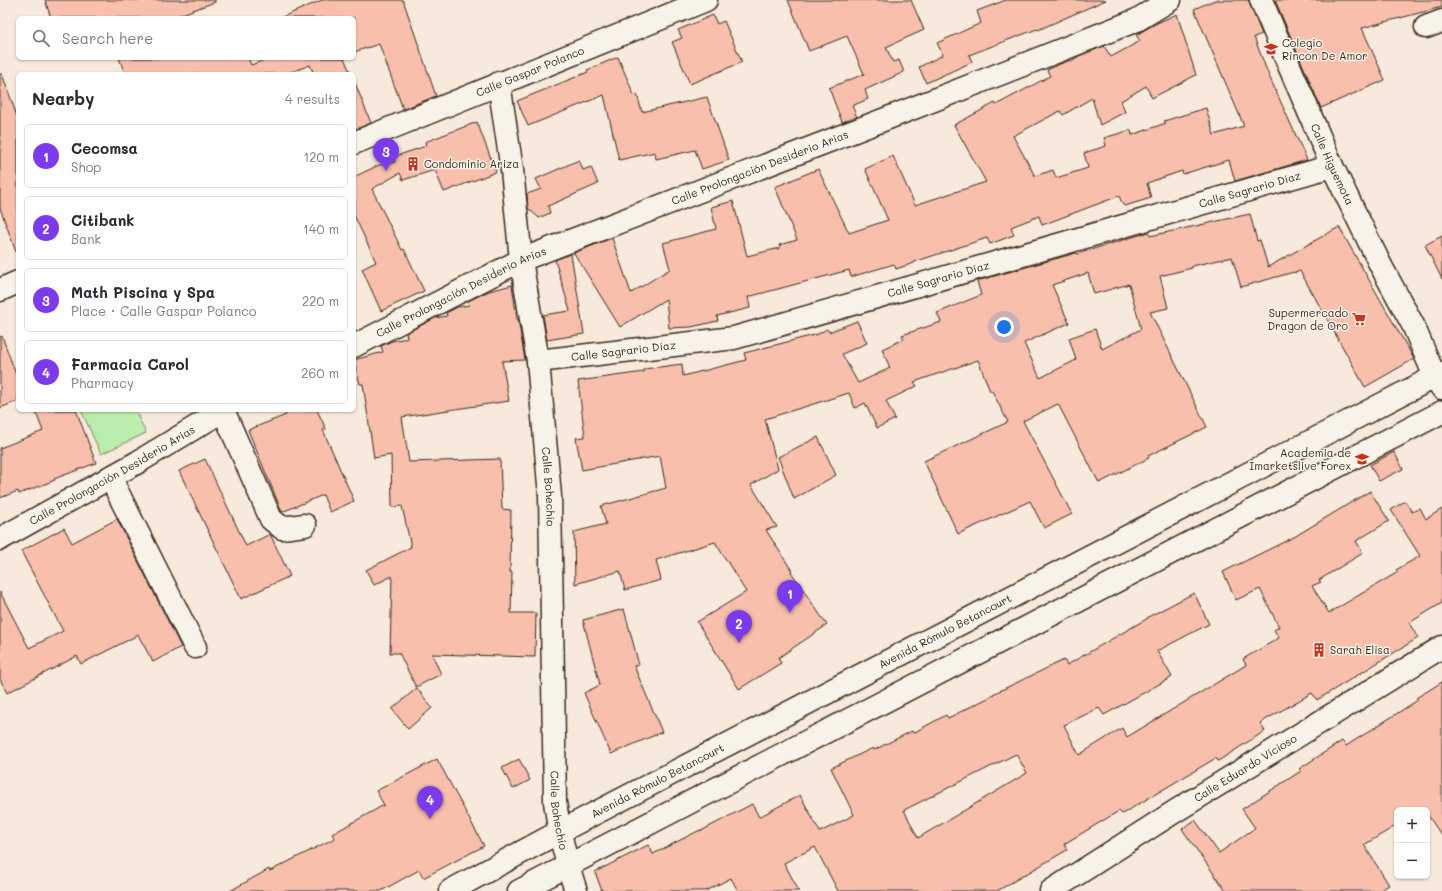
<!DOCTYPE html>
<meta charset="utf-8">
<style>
body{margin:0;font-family:Mali,sans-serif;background:#f2f2f3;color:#2b2b33}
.controls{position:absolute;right:12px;bottom:12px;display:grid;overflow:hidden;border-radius:6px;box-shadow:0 1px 3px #0004}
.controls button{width:36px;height:36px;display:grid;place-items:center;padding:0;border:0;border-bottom:1px solid #e1e1e2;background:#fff;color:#2b2b33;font:20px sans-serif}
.you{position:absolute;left:1004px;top:327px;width:14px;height:14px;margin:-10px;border:3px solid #fff;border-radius:50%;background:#1a73e8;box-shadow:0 0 0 6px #1a73e833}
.badge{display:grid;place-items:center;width:26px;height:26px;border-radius:50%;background:#7c3aed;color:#fff;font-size:13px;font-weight:700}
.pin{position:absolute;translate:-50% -33px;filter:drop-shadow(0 1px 2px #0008)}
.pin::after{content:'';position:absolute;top:21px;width:14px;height:12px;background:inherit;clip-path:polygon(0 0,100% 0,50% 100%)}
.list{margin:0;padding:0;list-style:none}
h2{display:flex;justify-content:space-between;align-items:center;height:52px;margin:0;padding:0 16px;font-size:17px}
h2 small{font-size:13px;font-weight:400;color:#7c7c81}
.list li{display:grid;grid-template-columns:26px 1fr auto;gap:12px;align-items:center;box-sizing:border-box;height:64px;margin:0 8px 8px;padding:0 8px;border:1px solid #e1e1e2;border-radius:6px}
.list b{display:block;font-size:15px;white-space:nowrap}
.list p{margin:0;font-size:13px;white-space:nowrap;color:#7c7c81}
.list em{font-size:13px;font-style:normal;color:#7c7c81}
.icon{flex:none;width:22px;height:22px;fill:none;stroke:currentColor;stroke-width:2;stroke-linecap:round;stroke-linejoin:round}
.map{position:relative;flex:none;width:1442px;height:891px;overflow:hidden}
.search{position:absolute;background:#fff;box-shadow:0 1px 3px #0004;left:16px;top:16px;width:340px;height:44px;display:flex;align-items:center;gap:10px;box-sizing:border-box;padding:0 14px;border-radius:6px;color:#7c7c81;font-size:15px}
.panel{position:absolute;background:#fff;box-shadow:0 1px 3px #0004;left:16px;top:72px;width:340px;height:340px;border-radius:6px}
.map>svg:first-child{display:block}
.green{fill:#bbedac;stroke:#7b8c65}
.building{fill:#f7bfac;stroke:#3b2a1e;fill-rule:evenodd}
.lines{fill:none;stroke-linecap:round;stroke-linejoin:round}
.minor-casing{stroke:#3b2a1e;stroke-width:25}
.major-casing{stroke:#3b2a1e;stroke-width:25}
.minor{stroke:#f7f3e8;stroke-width:22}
.major{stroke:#f7f3e8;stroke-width:22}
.labels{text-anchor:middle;stroke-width:3;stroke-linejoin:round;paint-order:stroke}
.poi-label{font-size:11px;fill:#3b2a1e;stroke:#f7f3e8;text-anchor:start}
.street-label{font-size:11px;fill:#3b2a1e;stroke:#f7f3e8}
</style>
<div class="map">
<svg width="1442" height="891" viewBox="0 0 1442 891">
<rect width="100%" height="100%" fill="#f7e9dc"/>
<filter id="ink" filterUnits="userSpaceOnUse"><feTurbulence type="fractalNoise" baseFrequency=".025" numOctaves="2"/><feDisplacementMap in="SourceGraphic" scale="8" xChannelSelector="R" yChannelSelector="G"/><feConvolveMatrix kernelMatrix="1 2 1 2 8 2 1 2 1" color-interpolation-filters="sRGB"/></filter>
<g filter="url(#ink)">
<path class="green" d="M 81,410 L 135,410 L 146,433 L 101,454 Z"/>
<path class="building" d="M 45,0 L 215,0 L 215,2 L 171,18 L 51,18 Z
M 322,0 L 403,0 L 436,96 L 403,109 L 379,44 L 354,52 L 354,18 L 280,18 Z
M 788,0 L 911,0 L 924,30 L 886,47 L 893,62 L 899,60 L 904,72 L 865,90 L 868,99 L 852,106 L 857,117 L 842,122 L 829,88 L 864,74 L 847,36 L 809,51 Z
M 1006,0 L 1106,0 L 1038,30 L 1037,29 L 969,55 L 972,62 L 926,83 L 919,67 L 943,55 L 937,43 L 981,23 L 977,11 Z
M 1215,0 L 1249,0 L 1250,5 L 1262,34 L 1254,37 L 1269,76 L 1307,160 L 1235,181 L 1229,160 L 1183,174 L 1182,171 L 1147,183 L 1151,198 L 1125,206 L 1123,205 L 1119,196 L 1042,225 L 1039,216 L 1011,227 L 1014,235 L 990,244 L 987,238 L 914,262 L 914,263 L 896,269 L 894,264 L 851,277 L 849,270 L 748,297 L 750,308 L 717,316 L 718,321 L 691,327 L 669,328 L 666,299 L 620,327 L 574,253 L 612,238 L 631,293 L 670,269 L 663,243 L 716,229 L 711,207 L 733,201 L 747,256 L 780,248 L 779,245 L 797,240 L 775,187 L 818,169 L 849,233 L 888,220 L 865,169 L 893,156 L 915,205 L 986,182 L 954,125 L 995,103 L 996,105 L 1050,76 L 1047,70 L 1060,64 L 1071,60 L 1071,61 L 1079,56 L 1104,46 L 1111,57 L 1140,41 L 1136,35 L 1155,24 L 1177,14 L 1196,75 L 1152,98 L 1146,86 L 1121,101 L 1125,112 L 1100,125 L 1092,98 L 1063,115 L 1060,111 L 1013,136 L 1035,176 L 1053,170 L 1056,178 L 1088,168 L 1084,153 L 1106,146 L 1104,138 L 1131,130 L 1132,135 L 1166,123 L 1164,121 L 1206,108 L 1214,135 L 1244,126 L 1194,9 Z
M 1275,0 L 1442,0 L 1442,7 L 1362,28 L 1385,80 L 1321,108 Z
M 713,15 L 717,24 L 724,21 L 742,62 L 690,84 L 672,42 L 682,38 L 678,30 Z
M 618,57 L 634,95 L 637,94 L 642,112 L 707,97 L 729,160 L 702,169 L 695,150 L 656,159 L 655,152 L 619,160 L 604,95 L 528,126 L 517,101 L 588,72 L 587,70 Z
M 119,58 L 248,58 L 251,65 L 270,58 L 344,58 L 351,74 L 314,74 L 310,65 L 286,74 L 125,74 Z
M 0,74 L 2,74 L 18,119 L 18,252 L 16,252 L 0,208 Z
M 355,83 L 371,123 L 354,130 L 354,84 Z
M 477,122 L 496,172 L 444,192 L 435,170 L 403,180 L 400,173 L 372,189 L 402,250 L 404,249 L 424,291 L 381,311 L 362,269 L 376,262 L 354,215 L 354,177 L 379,165 L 395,162 L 393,157 L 426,146 L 425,142 Z
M 579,160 L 583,170 L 591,167 L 598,184 L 548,206 L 550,213 L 539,218 L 528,208 L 527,194 L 541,189 L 536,179 Z
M 1250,214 L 1257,241 L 1260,240 L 1268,267 L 1339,227 L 1414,359 L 1365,387 L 1300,271 L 1295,273 L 1294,272 L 1241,287 L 1232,257 L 1192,266 L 1192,268 L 1160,276 L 1168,308 L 1150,312 L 1207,427 L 1148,456 L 1149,458 L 1099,483 L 1058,404 L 1023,421 L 1072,514 L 1044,528 L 1030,501 L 958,534 L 924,461 L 1008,422 L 992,391 L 990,391 L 978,360 L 914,382 L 917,386 L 886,401 L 895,419 L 877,428 L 865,403 L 855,408 L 849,393 L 765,419 L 778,469 L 751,485 L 777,527 L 766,530 L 792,571 L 791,572 L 827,625 L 778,658 L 781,663 L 739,689 L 697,622 L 746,592 L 715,542 L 656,560 L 661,580 L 625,590 L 620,571 L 575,584 L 574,532 L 606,524 L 601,506 L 666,488 L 660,456 L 582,470 L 576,438 L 585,437 L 578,381 L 644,372 L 644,369 L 682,364 L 683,376 L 746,360 L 744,353 L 818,334 L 827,329 L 829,332 L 857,321 L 867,343 L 842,354 L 858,383 L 890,368 L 882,349 L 904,339 L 902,335 L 941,322 L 937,313 L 981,295 L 977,281 L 1076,253 L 1077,254 L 1149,232 L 1150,236 ZM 1088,273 L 1094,294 L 1129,284 L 1141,329 L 1102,349 L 1095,329 L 1069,338 L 1076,360 L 1040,378 L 1024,343 L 1069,323 L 1052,285 Z
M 1442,236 L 1442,279 L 1425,245 Z
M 571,254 L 584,334 L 547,340 L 543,315 L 570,311 L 555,260 Z
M 512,285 L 517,319 L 518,319 L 525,360 L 502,361 L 509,401 L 402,417 L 409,462 L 500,459 L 502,509 L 511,510 L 510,572 L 512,572 L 511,613 L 536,613 L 535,657 L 432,654 L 441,674 L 416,687 L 399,653 L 390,653 L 392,576 L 374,585 L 366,570 L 411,547 L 402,506 L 392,507 L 391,455 L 374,458 L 363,384 L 360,384 L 354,360 L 383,352 L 381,346 L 392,341 L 407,338 L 406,333 L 435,318 L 447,316 L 446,313 L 458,307 L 469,305 L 468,301 L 489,291 Z
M 2,336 L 18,380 L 18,401 L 0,408 L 0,337 Z
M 35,410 L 76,410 L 96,463 L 54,479 L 55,480 L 19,494 L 18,491 L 0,498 L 0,448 L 43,431 Z
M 284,410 L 317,410 L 326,429 L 323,430 L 354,501 L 330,512 L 323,495 L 282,512 L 248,430 L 286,415 Z
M 818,437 L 836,475 L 794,499 L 778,457 Z
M 1394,452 L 1403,469 L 1379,481 L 1370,465 Z
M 205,459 L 246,546 L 270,534 L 290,576 L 241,599 L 179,471 Z
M 1370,491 L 1389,521 L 1356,541 L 1363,553 L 1319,580 L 1321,582 L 1312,586 L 1329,613 L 1398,572 L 1396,570 L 1420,556 L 1391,510 L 1405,501 L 1412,512 L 1420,508 L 1426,519 L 1442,509 L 1442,603 L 1409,623 L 1418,638 L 1317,700 L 1312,693 L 1260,723 L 1265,731 L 1218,761 L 1216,758 L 1122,814 L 1119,811 L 1064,844 L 1067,850 L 997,891 L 838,891 L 815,847 L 784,863 L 799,891 L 738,891 L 731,878 L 706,891 L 602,891 L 595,872 L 648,845 L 653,854 L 700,830 L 701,831 L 752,804 L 759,817 L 800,795 L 820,832 L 854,815 L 831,768 L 873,748 L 874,750 L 912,731 L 913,733 L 946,715 L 948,718 L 994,695 L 993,694 L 1064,660 L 1067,665 L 1148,618 L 1148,617 L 1194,593 L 1209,624 L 1157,651 L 1172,677 L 1104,715 L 1099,708 L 1064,725 L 1079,755 L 1122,728 L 1127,737 L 1246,665 L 1243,659 L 1279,638 L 1274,630 L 1279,627 L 1260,589 L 1236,600 L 1223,572 L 1294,537 ZM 1016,754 L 1027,773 L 918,838 L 904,810 Z
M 117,519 L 181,647 L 153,662 L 138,635 L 81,664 L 77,656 L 7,693 L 0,679 L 0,592 L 29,648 L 63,631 L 21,551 L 64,528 L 72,543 Z
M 624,609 L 639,665 L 634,666 L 662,732 L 611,754 L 584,693 L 600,685 L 583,620 Z
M 1442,682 L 1442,836 L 1427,814 L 1427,810 L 1397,810 L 1397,825 L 1364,845 L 1389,885 L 1379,891 L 1226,891 L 1182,829 L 1195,820 L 1219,853 L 1255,828 L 1242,809 L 1301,771 L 1299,769 L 1342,741 L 1346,746 L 1418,700 L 1416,698 Z
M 417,688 L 432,708 L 408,729 L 392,709 Z
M 437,759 L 484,846 L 423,878 L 419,870 L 381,891 L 230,891 L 269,869 L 270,871 L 335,838 L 332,834 L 384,805 L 376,791 Z
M 519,759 L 530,780 L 513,789 L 502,768 Z"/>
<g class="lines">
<defs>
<g id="minor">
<path id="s1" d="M 1261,0 L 1332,166 L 1381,266 L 1413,325 L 1435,377 L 1442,388"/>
<path d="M 1426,27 L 1442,21"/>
<path id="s2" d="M 499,83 L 512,170 L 521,260 L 538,361 L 550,496 L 555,802 C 559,833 566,862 576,891"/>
<path id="s3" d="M 354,143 L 706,0"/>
<path d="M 0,290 L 18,282"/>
<path id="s4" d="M 354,346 L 521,260 L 883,120 L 1137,20 L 1170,0"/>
<path id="s5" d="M 538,361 L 734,338 L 1332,166"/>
<path d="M 223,410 L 271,519 L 282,528 L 305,525"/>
<path d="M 110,477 L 195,647"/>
<path id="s6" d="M 0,539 L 138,462 L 224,410"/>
<path id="s7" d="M 1051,891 L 1174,812 L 1442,647"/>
</g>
<g id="major">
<path id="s8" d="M 450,891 L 559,832 L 1442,373"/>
<path d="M 519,891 L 1442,412"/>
</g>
</defs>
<use href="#minor" class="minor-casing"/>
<use href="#major" class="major-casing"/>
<use href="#minor" class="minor"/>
<use href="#major" class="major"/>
</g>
</g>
<defs>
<symbol id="school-bare" viewBox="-9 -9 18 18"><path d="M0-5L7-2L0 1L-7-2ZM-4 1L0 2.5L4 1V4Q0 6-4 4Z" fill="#c8321e" stroke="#f7f3e8" stroke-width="2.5" paint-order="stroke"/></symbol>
<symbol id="building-bare" viewBox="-9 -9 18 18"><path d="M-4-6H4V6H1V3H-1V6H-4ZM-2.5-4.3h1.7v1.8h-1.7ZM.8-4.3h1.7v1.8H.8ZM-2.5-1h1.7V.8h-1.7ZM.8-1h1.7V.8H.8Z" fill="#c8321e" stroke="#f7f3e8" stroke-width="2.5" paint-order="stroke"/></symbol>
<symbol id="supermarket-bare" viewBox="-9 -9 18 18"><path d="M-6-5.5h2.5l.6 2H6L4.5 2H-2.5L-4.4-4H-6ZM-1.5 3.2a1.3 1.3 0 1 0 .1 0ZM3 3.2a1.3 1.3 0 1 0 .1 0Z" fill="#c8321e" stroke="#f7f3e8" stroke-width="2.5" paint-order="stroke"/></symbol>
</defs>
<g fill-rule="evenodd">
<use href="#school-bare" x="1261" y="39" width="20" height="20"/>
<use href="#building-bare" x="403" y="154" width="20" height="20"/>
<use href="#supermarket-bare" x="1349" y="309" width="20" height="20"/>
<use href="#school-bare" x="1352" y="449" width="20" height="20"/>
<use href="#building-bare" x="1309" y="640" width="20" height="20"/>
</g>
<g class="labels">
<g class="poi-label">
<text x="1282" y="47">Colegio<tspan x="1282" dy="13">Rincon De Amor</tspan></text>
<text x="424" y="168">Condominio Ariza</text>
<text x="1348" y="317" text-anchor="end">Supermercado<tspan x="1348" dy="13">Dragon de Oro</tspan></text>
<text x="1351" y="457" text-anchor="end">Academia de<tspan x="1351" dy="13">Imarketslive Forex</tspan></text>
<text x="1330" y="654">Sarah Elisa</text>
</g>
<g class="street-label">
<text dy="4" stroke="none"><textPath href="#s3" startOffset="190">Calle Gaspar Polanco</textPath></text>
<text dy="4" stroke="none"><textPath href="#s1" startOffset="179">Calle Higuemota</textPath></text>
<text dy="4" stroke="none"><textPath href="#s4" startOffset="444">Calle Prolongación Desiderio Arias</textPath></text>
<text dy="4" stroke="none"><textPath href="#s5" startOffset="734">Calle Sagrario Díaz</textPath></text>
<text dy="4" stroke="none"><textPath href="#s5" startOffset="410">Calle Sagrario Díaz</textPath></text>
<text dy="4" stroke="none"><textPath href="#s4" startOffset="120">Calle Prolongación Desiderio Arias</textPath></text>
<text dy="4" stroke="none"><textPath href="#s5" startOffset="86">Calle Sagrario Díaz</textPath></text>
<text dy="4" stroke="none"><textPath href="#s6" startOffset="129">Calle Prolongación Desiderio Arias</textPath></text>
<text dy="4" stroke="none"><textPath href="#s2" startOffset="407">Calle Bohechío</textPath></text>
<text dy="4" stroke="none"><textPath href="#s8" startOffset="559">Avenida Rómulo Betancourt</textPath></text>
<text dy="4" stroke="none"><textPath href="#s7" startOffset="230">Calle Eduardo Vicioso</textPath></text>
<text dy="4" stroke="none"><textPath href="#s8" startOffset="235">Avenida Rómulo Betancourt</textPath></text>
<text dy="4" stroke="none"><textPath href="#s2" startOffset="731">Calle Bohechío</textPath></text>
</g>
</g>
</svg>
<div class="controls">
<button>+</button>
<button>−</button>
</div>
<div class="you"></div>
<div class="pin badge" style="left:790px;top:613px">1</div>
<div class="pin badge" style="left:739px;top:643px">2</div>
<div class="pin badge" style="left:386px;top:171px">3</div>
<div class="pin badge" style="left:430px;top:819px">4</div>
<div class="search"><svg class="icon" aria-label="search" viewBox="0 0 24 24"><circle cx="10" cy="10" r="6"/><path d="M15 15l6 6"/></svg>Search here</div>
<section class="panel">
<h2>Nearby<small>4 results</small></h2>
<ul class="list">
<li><span class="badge">1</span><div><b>Cecomsa</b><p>Shop</p></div><em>120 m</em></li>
<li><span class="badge">2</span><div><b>Citibank</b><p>Bank</p></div><em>140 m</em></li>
<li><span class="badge">3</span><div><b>Math Piscina y Spa</b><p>Place · Calle Gaspar Polanco</p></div><em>220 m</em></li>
<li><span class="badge">4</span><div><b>Farmacia Carol</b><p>Pharmacy</p></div><em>260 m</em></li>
</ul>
</section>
</div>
